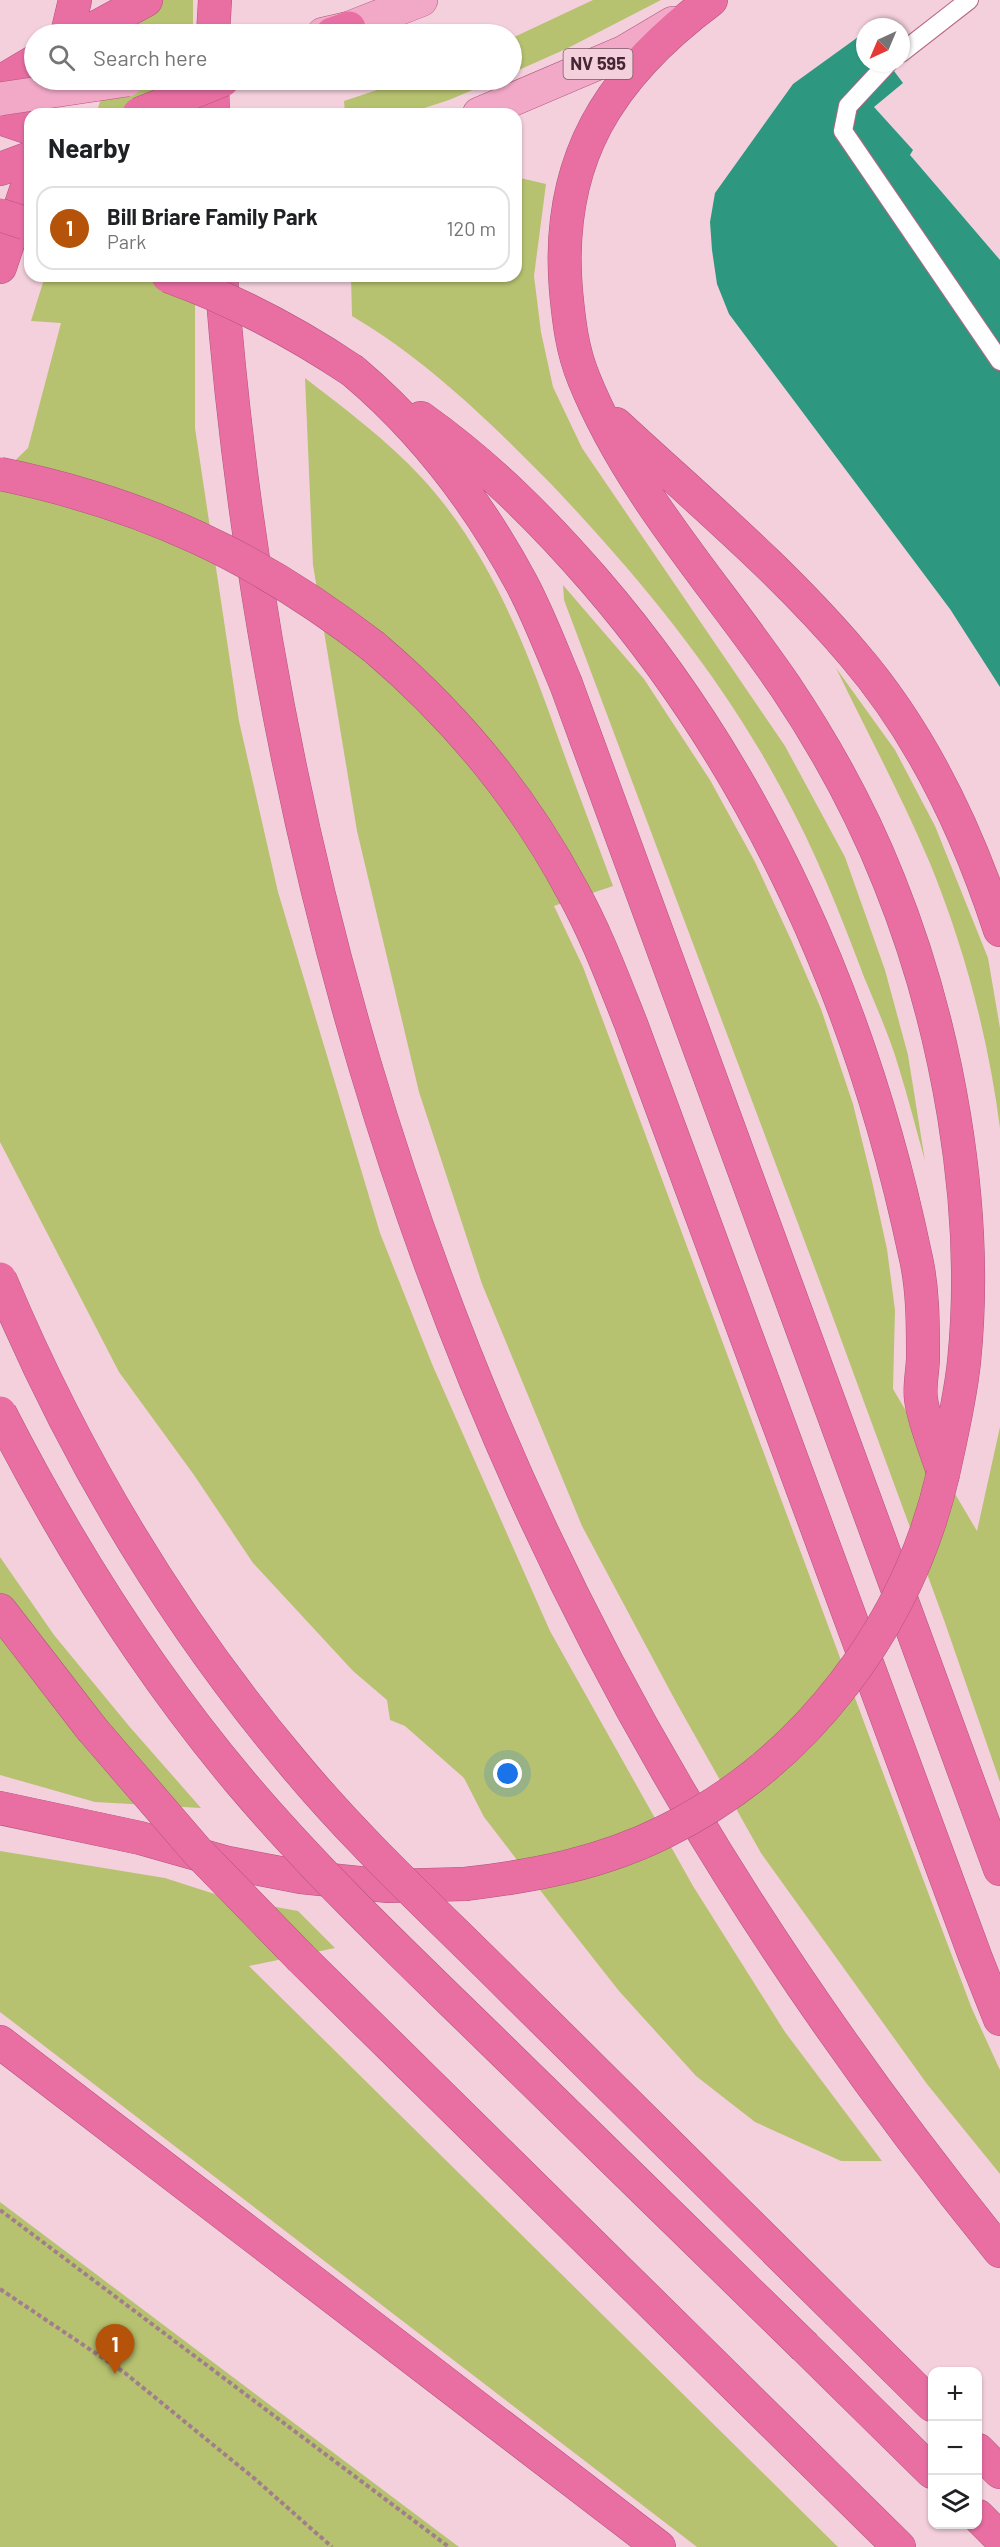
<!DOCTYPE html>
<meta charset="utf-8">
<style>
body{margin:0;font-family:Barlow,sans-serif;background:#f2f2f2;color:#202124}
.controls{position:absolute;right:18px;bottom:18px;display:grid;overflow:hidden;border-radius:12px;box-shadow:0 2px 4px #0004}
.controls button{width:54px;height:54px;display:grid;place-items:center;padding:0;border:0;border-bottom:2px solid #e0e0e0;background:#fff;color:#202124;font:30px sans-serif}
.compass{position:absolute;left:856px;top:18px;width:54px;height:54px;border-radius:50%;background:#fff;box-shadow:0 2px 4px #0004;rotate:224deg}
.you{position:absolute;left:508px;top:1774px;width:21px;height:21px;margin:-15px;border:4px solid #fff;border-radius:50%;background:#1a73e8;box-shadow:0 0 0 9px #1a73e833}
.badge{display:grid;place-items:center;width:39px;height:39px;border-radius:50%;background:#b45309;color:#fff;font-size:20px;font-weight:700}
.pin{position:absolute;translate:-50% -50px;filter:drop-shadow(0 2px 3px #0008)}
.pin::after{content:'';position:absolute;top:32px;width:21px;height:18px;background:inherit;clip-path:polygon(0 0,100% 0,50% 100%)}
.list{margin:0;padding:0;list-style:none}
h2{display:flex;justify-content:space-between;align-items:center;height:78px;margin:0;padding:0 24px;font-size:26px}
h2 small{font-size:20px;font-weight:400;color:#757577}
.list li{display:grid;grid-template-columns:39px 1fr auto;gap:18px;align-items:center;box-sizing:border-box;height:84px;margin:0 12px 12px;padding:0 12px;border:2px solid #e0e0e0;border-radius:18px}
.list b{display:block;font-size:22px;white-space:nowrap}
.list p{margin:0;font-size:20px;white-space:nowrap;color:#757577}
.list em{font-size:20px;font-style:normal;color:#757577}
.icon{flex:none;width:33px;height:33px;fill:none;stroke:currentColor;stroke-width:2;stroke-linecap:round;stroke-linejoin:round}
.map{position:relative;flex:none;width:1000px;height:2547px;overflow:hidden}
.search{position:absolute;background:#fff;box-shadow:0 2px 4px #0004;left:24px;top:24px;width:498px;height:66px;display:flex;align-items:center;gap:15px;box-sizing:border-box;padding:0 21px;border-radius:33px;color:#757577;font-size:22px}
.panel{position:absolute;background:#fff;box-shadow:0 2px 4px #0004;left:24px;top:108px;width:498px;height:174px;border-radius:18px}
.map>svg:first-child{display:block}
.green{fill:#b7c270}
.water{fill:#2d9780}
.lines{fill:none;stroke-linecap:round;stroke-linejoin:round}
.service-casing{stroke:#b66887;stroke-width:20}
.primary-casing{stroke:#b0557c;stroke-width:34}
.motorway-casing{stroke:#b0557c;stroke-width:34}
.path{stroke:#a17e8b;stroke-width:4;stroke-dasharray:4.5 3;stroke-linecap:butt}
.service{stroke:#fff;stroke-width:18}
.primary{stroke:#f2a9c8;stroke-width:33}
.motorway{stroke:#e96fa3;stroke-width:33}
.primary-bridge-casing{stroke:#b0557c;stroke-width:34;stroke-linecap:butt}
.motorway-bridge-casing{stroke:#b0557c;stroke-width:34;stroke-linecap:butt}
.primary-bridge{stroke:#f2a9c8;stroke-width:33}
.motorway-bridge{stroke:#e96fa3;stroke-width:33}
.labels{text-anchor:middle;stroke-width:4.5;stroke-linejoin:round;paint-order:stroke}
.shield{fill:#f4d0dd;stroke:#7b5966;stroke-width:1.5}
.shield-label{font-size:18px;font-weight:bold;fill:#472633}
</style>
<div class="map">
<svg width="1000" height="2547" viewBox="0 0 1000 2547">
<rect width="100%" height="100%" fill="#f4d0dd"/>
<path class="green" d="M 132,0 L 193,0 L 193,34 L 121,34 Z
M 593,0 L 661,0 L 568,48 L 512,73 L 512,38 Z
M 107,80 L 193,80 L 193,114 L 96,114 Z
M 407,80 L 496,80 L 449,100 L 406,114 L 345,114 L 344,101 Z
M 516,177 L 546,184 L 534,276 L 541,332 L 553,387 L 582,448 L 785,746 L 845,857 L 885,970 L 908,1055 L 925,1161 C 916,1129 908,1097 898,1065 C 889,1035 876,1006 864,977 C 840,913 815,850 782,790 C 722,677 640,578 552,485 C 491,423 428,361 352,316 L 351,276 L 516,276 Z
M 45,276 L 195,276 L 195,428 L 239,721 L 278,892 L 380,1233 L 432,1364 L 550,1631 L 693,1886 L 785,2032 L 882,2161 L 841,2161 L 755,2122 L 696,2076 L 619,1991 L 560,1916 L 484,1817 L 464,1778 L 405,1726 L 390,1720 L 387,1700 L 353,1671 L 253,1563 L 194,1475 L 119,1372 L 0,1142 L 0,475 L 28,448 L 61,323 L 31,321 Z
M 305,378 C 345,409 387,440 422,478 C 493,555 530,657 564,754 C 580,798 597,842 613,886 L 554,906 L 583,967 L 874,1749 L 972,2009 L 1000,2070 L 1000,2174 L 927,2084 L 761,1853 L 676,1702 L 582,1526 L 482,1284 L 419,1092 L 357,831 L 313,565 Z
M 563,585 L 644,679 L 710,780 L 755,862 L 792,942 L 821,1009 L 853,1104 L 872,1181 L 887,1249 L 895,1310 L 893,1389 L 977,1531 L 1000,1427 L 1000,1782 L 944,1620 L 820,1282 L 564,600 Z
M 836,668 L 895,750 L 935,826 L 988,958 L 1000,1028 L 1000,1128 C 988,1036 964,946 929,861 C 901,795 867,732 836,668 Z
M 0,1557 L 54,1635 L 129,1726 L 201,1808 L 95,1802 L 0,1775 Z
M 0,1851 L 165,1878 L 227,1898 L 298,1911 L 335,1948 L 249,1966 L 838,2547 L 697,2547 L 0,2012 Z
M 0,2202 L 459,2547 L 0,2547 Z"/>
<path class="water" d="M 865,32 L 865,63 L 888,63 L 903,83 L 874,107 L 913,150 L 910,155 L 1000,260 L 1000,687 L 950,609 L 729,314 L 717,284 L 712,250 L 710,222 L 715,193 L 793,84 Z"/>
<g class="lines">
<defs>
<path id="service" d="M 901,53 L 969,0
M 888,63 L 848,106 L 843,131 L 1000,361"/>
<path id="primary" d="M 323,34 L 349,28 L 421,0
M 479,114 L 624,52 L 673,23"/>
<path id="motorway" d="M 711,0 C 609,76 555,160 566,291 C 569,322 572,350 584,379 C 630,493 717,586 785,686 C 826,747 862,813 889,881 C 947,1025 980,1206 964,1362 C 960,1400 951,1437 943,1474
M 67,34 L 75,0
M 84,34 L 146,0
M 213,34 L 215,0
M 332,34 L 349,28
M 212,80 L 213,114
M 0,82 L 34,62
M 0,118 L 30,128
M 0,169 L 30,158
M 0,267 L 30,178
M 221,276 C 262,809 409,1337 683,1798 C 777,1957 884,2108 1000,2251
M 353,371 C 423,430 479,504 522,584 C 539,616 552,651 566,684 L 1000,1869
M 421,418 C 487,465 541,519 594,580 C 760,772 863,1007 915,1254 C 923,1287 923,1323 923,1357 C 923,1370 919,1386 921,1399 C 924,1422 935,1447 942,1469
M 616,424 C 697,499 782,570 854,655 C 922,734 968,832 1000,930
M 374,647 C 454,715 522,796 572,890 C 596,933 613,979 631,1024 L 975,1956 L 1000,2019
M 0,1610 L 91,1728
M 0,1808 L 140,1838 L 228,1863 L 301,1877 L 388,1886 L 465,1884
M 301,1958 L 899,2547
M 0,2042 L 659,2547
M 839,2313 L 932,2405
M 805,2347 L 932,2472
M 978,2450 L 1000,2472
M 978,2516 L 1000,2538"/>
</defs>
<use href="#service" class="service-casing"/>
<use href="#primary" class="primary-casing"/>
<use href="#motorway" class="motorway-casing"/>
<path class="path" d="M 0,2210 L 449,2547
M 0,2289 L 125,2373 L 255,2479 L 332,2547"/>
<use href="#service" class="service"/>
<use href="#primary" class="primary"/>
<use href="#motorway" class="motorway"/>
<defs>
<path id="primary-bridge" d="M 0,99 L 127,80"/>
<path id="motorway-bridge" d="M 139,114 L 223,80
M 0,215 L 25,223
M 168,276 C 234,300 295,332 353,371
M 0,474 C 145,504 257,556 374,647
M 0,1279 C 73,1453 171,1618 292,1762 C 358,1842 435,1912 508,1985 C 619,2094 729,2204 839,2313
M 0,1413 C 67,1544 146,1670 241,1783 C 318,1874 404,1955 489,2038 C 594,2141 700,2244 805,2347
M 91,1728 L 197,1851 L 301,1958
M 465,1884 C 534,1876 603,1863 666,1831 C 806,1762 908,1626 943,1474"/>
</defs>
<use href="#primary-bridge" class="primary-bridge-casing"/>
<use href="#motorway-bridge" class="motorway-bridge-casing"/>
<use href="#primary-bridge" class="primary-bridge"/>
<use href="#motorway-bridge" class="motorway-bridge"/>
</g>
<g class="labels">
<rect class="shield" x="563.5" y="49" width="69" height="30" rx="4.5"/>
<g class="shield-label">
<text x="598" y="70">NV 595</text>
</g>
</g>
</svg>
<div class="controls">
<button>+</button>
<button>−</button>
<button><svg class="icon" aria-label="layers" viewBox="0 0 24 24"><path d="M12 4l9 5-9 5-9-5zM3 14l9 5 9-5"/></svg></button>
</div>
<svg class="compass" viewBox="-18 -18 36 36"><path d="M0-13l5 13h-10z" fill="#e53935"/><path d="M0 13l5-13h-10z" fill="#757577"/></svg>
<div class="you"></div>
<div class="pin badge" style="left:115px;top:2374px">1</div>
<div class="search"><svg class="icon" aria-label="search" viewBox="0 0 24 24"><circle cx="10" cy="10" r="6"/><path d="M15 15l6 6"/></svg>Search here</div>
<section class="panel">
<h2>Nearby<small></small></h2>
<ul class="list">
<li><span class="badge">1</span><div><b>Bill Briare Family Park</b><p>Park</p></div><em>120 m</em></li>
</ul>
</section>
</div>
